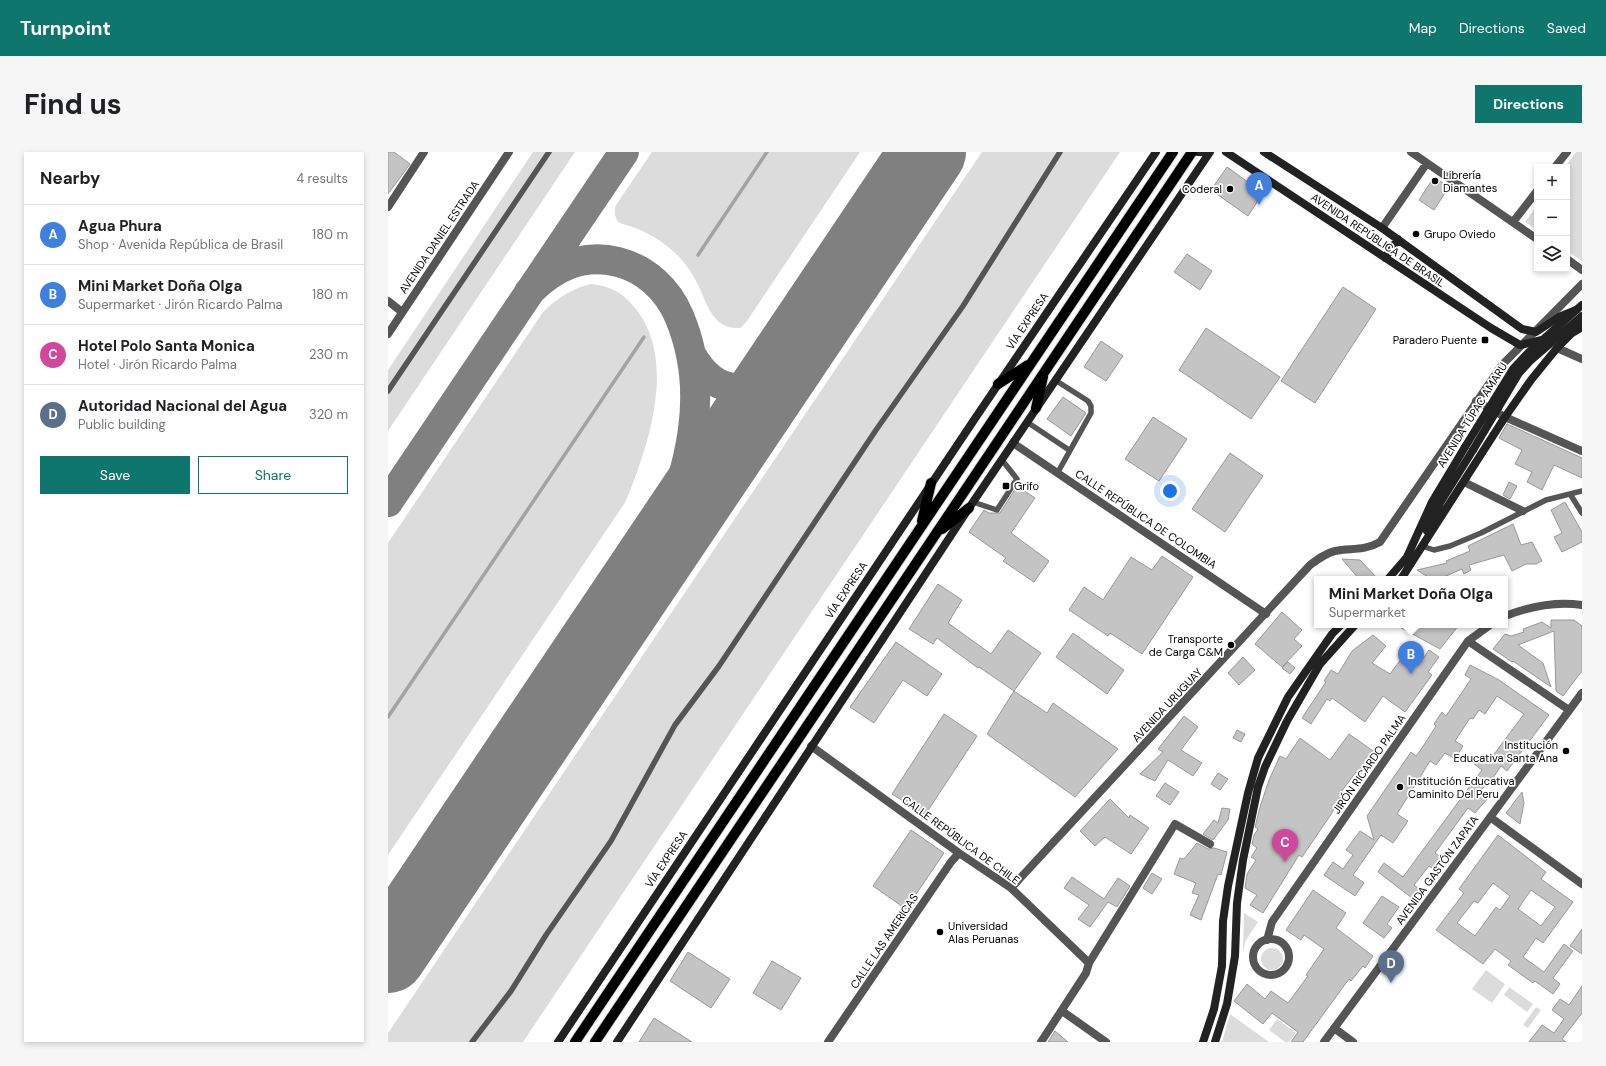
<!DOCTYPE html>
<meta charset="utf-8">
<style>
body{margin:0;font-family:"DM Sans",sans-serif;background:#f6f6f6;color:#202124}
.controls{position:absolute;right:12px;top:12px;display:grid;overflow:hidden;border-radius:0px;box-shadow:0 2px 6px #0003}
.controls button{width:36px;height:36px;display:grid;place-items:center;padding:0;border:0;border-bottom:1px solid #e0e0e0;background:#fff;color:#202124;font:20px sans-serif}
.you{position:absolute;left:782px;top:339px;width:14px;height:14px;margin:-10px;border:3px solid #fff;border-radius:50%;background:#1a73e8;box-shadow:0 0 0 6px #1a73e833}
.badge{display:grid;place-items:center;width:26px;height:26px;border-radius:50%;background:#0f766e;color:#fff;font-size:13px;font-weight:700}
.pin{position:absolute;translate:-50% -33px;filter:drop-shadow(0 1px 2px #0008)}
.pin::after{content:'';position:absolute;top:21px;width:14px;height:12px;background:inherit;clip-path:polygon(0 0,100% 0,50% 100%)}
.popup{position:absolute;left:926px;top:424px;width:194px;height:52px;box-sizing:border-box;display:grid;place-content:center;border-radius:0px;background:#fff;filter:drop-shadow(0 1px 3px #0005);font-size:13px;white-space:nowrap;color:#757577}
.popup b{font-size:15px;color:#202124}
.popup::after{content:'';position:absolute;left:50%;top:100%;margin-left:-8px;border:8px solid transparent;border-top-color:#fff}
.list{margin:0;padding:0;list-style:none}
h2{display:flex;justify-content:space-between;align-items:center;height:52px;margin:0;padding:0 16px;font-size:17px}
h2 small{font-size:13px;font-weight:400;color:#757577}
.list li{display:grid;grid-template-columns:26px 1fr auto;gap:12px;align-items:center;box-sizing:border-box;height:60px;padding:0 16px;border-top:1px solid #e0e0e0}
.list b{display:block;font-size:15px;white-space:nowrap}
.list p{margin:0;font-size:13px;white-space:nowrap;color:#757577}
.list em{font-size:13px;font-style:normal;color:#757577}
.actions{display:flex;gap:8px;padding:12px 16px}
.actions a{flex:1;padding:9px 0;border:1px solid #0f766e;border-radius:0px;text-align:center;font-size:14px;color:#0f766e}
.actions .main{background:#0f766e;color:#fff}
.icon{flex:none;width:22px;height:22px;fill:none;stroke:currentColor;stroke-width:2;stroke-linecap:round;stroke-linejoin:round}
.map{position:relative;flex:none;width:1194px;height:890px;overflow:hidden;border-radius:0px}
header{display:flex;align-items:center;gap:24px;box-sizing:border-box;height:56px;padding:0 20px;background:#0f766e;color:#fff}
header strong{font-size:19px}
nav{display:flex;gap:22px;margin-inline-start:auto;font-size:14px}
.intro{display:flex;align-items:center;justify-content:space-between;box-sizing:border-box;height:96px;padding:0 24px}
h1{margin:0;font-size:28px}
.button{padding:10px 18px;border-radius:0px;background:#0f766e;color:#fff;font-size:14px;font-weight:700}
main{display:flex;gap:24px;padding:0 24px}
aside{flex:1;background:#fff;border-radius:0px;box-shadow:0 2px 6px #0003}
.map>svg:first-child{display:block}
.green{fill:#dcdcdc}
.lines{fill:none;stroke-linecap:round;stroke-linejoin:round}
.stream{stroke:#a3a3a3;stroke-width:3.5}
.taxiway{stroke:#808080;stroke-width:30}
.runway{stroke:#808080;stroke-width:76}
.building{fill:#c4c4c4;stroke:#999;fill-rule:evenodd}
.primary-casing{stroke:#dbdbdb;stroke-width:12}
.lane{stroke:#555;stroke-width:5.5}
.street{stroke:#555;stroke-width:8}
.secondary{stroke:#222;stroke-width:8}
.primary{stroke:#000;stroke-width:10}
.secondary-bridge{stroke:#222;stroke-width:8}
.poi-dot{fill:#000;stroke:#fff;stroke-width:1.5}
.labels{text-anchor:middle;stroke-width:3.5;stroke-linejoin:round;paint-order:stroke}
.poi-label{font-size:11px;fill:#000;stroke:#fff;text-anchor:start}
.street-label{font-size:11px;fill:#000;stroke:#fff}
</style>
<header>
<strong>Turnpoint</strong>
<nav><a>Map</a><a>Directions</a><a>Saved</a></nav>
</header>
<div class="intro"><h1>Find us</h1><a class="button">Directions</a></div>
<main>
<aside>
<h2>Nearby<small>4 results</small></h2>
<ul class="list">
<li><span class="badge" style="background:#3f7fe0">A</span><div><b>Agua Phura</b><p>Shop · Avenida República de Brasil</p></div><em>180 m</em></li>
<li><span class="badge" style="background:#3f7fe0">B</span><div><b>Mini Market Doña Olga</b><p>Supermarket · Jirón Ricardo Palma</p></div><em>180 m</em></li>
<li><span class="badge" style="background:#d1479c">C</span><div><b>Hotel Polo Santa Monica</b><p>Hotel · Jirón Ricardo Palma</p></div><em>230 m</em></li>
<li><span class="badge" style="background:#5c6f8a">D</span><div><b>Autoridad Nacional del Agua</b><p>Public building</p></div><em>320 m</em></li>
</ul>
<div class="actions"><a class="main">Save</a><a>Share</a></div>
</aside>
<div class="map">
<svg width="1194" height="890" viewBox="0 0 1194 890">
<rect width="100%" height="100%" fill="#fff"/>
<path class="green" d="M 145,0 L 187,0 L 0,279 L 0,218 Z
M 264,0 L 472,0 L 359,169 L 353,176 C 326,178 320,155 311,135 C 305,122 297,110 286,100 C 275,90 261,81 247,76 C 241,73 235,73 230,70 C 226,64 226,59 228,53 Z
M 594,0 L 732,0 L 135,890 L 0,890 L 0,881 Z
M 1188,0 L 1194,0 L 1194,109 L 1179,99 L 1179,15 L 1177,15 Z
M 1149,53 L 1149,78 L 1137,70 Z
M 203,132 C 223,134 235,141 247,156 C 290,208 260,295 238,349 L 0,703 L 0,391 L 155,160 C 169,146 185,136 203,132 Z
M 856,761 L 870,770 L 858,788 L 855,799 Z
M873 807a11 11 0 1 1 22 0a11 11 0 1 1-22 0Z
M 1098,818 L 1117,832 L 1104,851 L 1084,837 Z
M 1121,835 L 1145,852 L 1139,860 L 1116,843 Z
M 1148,855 L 1153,858 L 1140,876 L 1135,873 Z
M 842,862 L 881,890 L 834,890 Z
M 889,867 L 908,881 L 901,890 L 897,890 L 881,878 Z"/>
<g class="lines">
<path class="stream" d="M 310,103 L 379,0
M 0,565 L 256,185"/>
<path class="taxiway" d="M 141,140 C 166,115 194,101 230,110 C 258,117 280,138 291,164 C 326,247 298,321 270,401
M 304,204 C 330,249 369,243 400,208
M 0,350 L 236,0"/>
<path class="runway" d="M 0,803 L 540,0"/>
</g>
<path class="building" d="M 0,0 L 6,0 L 22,12 L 0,42 Z
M 839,15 L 875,41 L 860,64 L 823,38 Z
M 1046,25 L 1061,35 L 1046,58 L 1031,48 Z
M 799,102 L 824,119 L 812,138 L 786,120 Z
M 955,135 L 988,157 L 927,251 L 893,229 Z
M 818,176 L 892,225 L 863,267 L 791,218 Z
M 713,189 L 735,204 L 718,229 L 696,215 Z
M 675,245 L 698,261 L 683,284 L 659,267 Z
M 765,265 L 799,287 L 771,329 L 737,307 Z
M 1119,272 L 1194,306 L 1194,326 L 1166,313 L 1154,338 L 1139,330 L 1144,320 L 1127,312 L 1134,298 L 1111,286 Z
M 842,301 L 875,324 L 837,380 L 804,357 Z
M 1121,330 L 1129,334 L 1122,347 L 1115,343 Z
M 629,334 L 647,346 L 623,381 L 661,409 L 646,430 L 615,409 L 618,406 L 581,380 L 596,358 L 601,361 L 612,361 Z
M 1177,350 L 1194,380 L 1194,390 L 1174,400 L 1166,385 L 1174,381 L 1163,358 Z
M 1125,372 L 1133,393 L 1144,390 L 1154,409 L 1148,412 L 1138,412 L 1124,419 L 1116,403 L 1081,413 L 1083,418 L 1076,422 L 1074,417 L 1051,427 L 1043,427 L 1029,418 L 1059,411 L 1058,409 L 1082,399 L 1080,394 Z
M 774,404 L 805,425 L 754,502 L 722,481 L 720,484 L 681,458 L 696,435 L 715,448 L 743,405 L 764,418 Z
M 954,407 L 972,408 L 990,427 L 971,427 Z
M 550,432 L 574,448 L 560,471 L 603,502 L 620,478 L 653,501 L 626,539 L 591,515 L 590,516 L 549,486 L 545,492 L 521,477 Z
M 894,460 L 914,478 L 906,487 L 914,494 L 894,515 L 867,492 Z
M 1163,468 L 1186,468 L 1194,474 L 1194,519 L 1175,544 L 1168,539 L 1166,479 L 1130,493 L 1155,511 L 1163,535 L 1125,509 L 1124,510 L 1105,497 L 1117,482 L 1123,484 L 1136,480 L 1135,477 L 1154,470 L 1163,476 Z
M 1008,473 L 1071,473 L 1052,497 Z
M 685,481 L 736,518 L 719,542 L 668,505 Z
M 985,483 L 998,494 L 984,511 L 1002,522 L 1016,503 L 1030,513 L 1041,498 L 1051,505 L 1040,520 L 1044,523 L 1017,560 L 995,544 L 977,570 L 944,546 L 942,549 L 939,547 L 923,572 L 914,566 L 938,530 L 936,529 L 943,518 L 950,522 L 964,499 Z
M 508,490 L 554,522 L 539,544 L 515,528 L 486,571 L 462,555 Z
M 855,505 L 867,518 L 851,533 L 840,521 Z
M 900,510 L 907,516 L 902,522 L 894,516 Z
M 1082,513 L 1111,528 L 1161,563 L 1119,619 L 1113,614 L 1105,626 L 1103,625 L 1093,639 L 1101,645 L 1087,661 L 1080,656 L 1047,701 L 1055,707 L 1047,718 L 1041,714 L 1026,733 L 1031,737 L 1024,746 L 990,720 L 996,711 L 1015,725 L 1094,618 L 1086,612 L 1092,603 L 1101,609 L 1136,562 L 1109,544 L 1097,562 L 1091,558 L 1085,567 L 1082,566 L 1067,589 L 1075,594 L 1067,607 L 1057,601 L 1048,613 L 1042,609 L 1009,662 L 1020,669 L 1005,691 L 993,683 L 965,723 L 976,731 L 967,744 L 936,723 L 945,710 L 955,717 L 965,703 L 958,698 L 972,679 L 986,688 L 979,664 L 1023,600 L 1028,604 L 1034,596 L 1048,574 L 1046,572 L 1054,560 L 1058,564 L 1083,527 L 1077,523 Z
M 626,539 L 659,561 L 665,551 L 730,597 L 687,645 L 599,582 Z
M 556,562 L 589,584 L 537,663 L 504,642 Z
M 796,564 L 810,575 L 793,598 L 814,611 L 805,624 L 780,608 L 767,629 L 752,622 L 775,600 L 770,597 Z
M 849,578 L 857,582 L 853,590 L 845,586 Z
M 961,582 L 988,601 L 972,623 L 968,620 L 953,640 L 955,641 L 944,661 L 914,705 L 911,703 L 875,761 L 862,753 L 869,743 L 857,736 L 859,722 L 868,708 L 863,705 L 869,696 L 864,692 L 866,683 L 870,677 L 867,675 L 872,655 L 881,628 L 892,604 L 898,607 L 912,586 L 942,608 Z
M 830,621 L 840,627 L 832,638 L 823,632 Z
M 777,631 L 791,640 L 782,653 L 768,644 Z
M 1134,640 L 1136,651 L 1132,672 L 1118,661 Z
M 722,647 L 741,666 L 742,663 L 761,676 L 743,702 L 717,685 L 707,694 L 692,679 Z
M 834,656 L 842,657 L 840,668 L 825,688 L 815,682 L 826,668 L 830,671 Z
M 523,678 L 556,701 L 518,757 L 485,734 Z
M 1110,683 L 1158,720 L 1153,727 L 1185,750 L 1155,791 L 1148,786 L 1135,805 L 1156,820 L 1176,792 L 1185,799 L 1165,826 L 1172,832 L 1165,842 L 1147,829 L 1145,831 L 1120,813 L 1123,809 L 1107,797 L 1095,812 L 1048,778 L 1076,741 L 1071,737 ZM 1105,731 L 1122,744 L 1112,758 L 1108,755 L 1087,784 L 1069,771 L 1086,749 L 1090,751 ZM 1143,738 L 1167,755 L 1153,774 L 1130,757 Z
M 809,691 L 820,697 L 826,696 L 839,700 L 833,723 L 830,722 L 813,768 L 802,763 L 811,743 L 804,741 L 808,731 L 786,722 L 792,706 L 796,707 Z
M 764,721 L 774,727 L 764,742 L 755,736 Z
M 684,725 L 716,747 L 730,726 L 742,734 L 729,755 L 720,750 L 702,775 L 690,767 L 701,753 L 676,736 Z
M 925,738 L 958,761 L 948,776 L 985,804 L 977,816 L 975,814 L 963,829 L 961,827 L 915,890 L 903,890 L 910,880 L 884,861 L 875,872 L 846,849 L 859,832 L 877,847 L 883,839 L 900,851 L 920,824 L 918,823 L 936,797 L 916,783 L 913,788 L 898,778 Z
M 994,744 L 1011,755 L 999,772 L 1004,776 L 996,786 L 975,771 Z
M 1194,777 L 1194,802 L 1182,794 Z
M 300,800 L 342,827 L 323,856 L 282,829 Z
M 384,809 L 413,826 L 393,858 L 365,841 Z
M 1194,834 L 1194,861 L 1174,887 L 1178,890 L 1141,890 L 1154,873 L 1166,881 L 1176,867 L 1164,858 L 1172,847 L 1181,853 Z
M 266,866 L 304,890 L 251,890 Z
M 667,879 L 680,890 L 660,890 Z"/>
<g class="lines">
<defs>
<path id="primary" d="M 610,232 L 640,213
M 648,256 L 655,225
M 534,369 L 543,331
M 554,377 L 581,356
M 187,890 L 785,0
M 207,890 L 804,0"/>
</defs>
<use href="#primary" class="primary-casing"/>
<path class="lane" d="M 667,228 L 700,249 L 703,254 L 703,261 L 670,320
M 0,239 L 161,0
M 639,270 L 681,298
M 1182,342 L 1194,361
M 585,350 L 609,358 L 629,327 L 614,308
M 1034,394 L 1046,398 L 1062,394 L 1093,381 L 1158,348 L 1194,339
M 84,890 L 123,839 L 158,783 L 223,689 L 287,573 L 331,514 L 488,278 L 575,154 L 672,0"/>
<path class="street" d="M 1023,0 L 1149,87
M 1167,15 L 1179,0
M 0,55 L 36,0
M 1125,70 L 1149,39
M 994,76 L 1039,11
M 1179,107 L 1194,118
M 0,149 L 14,160
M 0,182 L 121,0
M 1169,196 L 1194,207
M 1088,249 L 1117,265 L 1194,299
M 625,291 L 878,462
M 1076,330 L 1135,359
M 1117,464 C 1143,454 1167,449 1194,453
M 1080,489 L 1181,558
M 423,594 L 571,701 L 623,736 L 701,811
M 1102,665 L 1194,732
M 623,736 L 922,413 C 930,407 938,401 947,399 C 964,396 976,399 992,390 L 1114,213 L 1194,132
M865 805a18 18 0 1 1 36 0a18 18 0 1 1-36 0Z
M 879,788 L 884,770 L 1080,489 L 1102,473
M 674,859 L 718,890
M 946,876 L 965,890
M 440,890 L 563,710 L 571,701
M 653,890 L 698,821 L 701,811 L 787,672 L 822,692
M 936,890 L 1194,541"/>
<path class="secondary" d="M 810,0 L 813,0
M 838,0 L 1103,176 L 1132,193 L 1154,188
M 876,0 L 994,76 L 1134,177 L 1148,180 L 1171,165 L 1188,158
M 997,106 L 1010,87
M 1181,176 L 1194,171
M 1039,379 L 1052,351 L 1085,298
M 1000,427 L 1019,405 L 1044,350 L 1077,295
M 1013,427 L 1117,265 L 1143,228 L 1169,196 L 1184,181 L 1194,175
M 170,890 L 588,265 L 768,0
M 229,890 L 581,356 L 822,0
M 815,890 L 826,857 L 834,814 L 835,769 L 840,734 L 860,641 L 870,606 L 900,545 L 944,482 L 953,473
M 827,890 L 839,852 L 847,804 L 849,751 L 855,708 L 870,635 L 877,615 L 899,569 L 932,512 L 967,473"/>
<use href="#primary" class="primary"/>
<path class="secondary-bridge" d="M 1077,295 L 1125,217 L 1141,200 L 1194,153
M 1085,298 L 1131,221 L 1142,209 L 1194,164"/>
</g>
<g class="poi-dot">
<circle cx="1047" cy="29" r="4"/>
<circle cx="842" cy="37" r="4"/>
<circle cx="1028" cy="82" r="4"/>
<rect x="1093" y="184" width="8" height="8" rx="2"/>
<rect x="614" y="330" width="8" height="8" rx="2"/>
<circle cx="843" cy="493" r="4"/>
<circle cx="1178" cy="599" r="4"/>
<circle cx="1012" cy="635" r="4"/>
<circle cx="552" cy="780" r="4"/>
</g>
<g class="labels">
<g class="poi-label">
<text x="1055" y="27">Librería<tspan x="1055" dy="13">Diamantes</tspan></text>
<text x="834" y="41" text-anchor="end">Coderal</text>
<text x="1036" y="86">Grupo Oviedo</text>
<text x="1089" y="192" text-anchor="end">Paradero Puente</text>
<text x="626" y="338">Grifo</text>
<text x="835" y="491" text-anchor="end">Transporte<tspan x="835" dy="13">de Carga C&amp;M</tspan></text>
<text x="1170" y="597" text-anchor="end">Institución<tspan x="1170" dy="13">Educativa Santa Ana</tspan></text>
<text x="1020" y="633">Institución Educativa<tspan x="1020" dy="13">Caminito Del Peru</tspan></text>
<text x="560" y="778">Universidad<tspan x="560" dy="13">Alas Peruanas</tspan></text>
</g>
<g class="street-label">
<text transform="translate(51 85) rotate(-56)" y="4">AVENIDA DANIEL ESTRADA</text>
<text transform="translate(990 88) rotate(34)" y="4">AVENIDA REPÚBLICA DE BRASIL</text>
<text transform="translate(639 169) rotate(-56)" y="4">VÍA EXPRESA</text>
<text transform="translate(1084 263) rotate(-58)" y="4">AVENIDA TÚPAC AMARU</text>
<text transform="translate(758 367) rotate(34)" y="4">CALLE REPÚBLICA DE COLOMBIA</text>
<text transform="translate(458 438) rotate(-56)" y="4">VÍA EXPRESA</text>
<text transform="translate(779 553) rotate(-47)" y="4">AVENIDA URUGUAY</text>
<text transform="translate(981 612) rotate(-55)" y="4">JIRÓN RICARDO PALMA</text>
<text transform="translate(573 688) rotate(36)" y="4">CALLE REPÚBLICA DE CHILE</text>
<text transform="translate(278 707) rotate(-56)" y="4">VÍA EXPRESA</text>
<text transform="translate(1049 718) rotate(-54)" y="4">AVENIDA GASTÓN ZAPATA</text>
<text transform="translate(496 789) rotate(-56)" y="4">CALLE LAS AMERICAS</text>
</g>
</g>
</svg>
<div class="controls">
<button>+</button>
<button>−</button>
<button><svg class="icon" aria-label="layers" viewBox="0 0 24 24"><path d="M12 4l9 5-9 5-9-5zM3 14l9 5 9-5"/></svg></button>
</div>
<div class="you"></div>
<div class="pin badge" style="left:871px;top:53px;background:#3f7fe0">A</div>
<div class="pin badge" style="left:1023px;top:522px;background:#3f7fe0">B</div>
<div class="popup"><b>Mini Market Doña Olga</b>Supermarket</div>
<div class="pin badge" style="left:897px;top:710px;background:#d1479c">C</div>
<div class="pin badge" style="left:1003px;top:831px;background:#5c6f8a">D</div>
</div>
</main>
